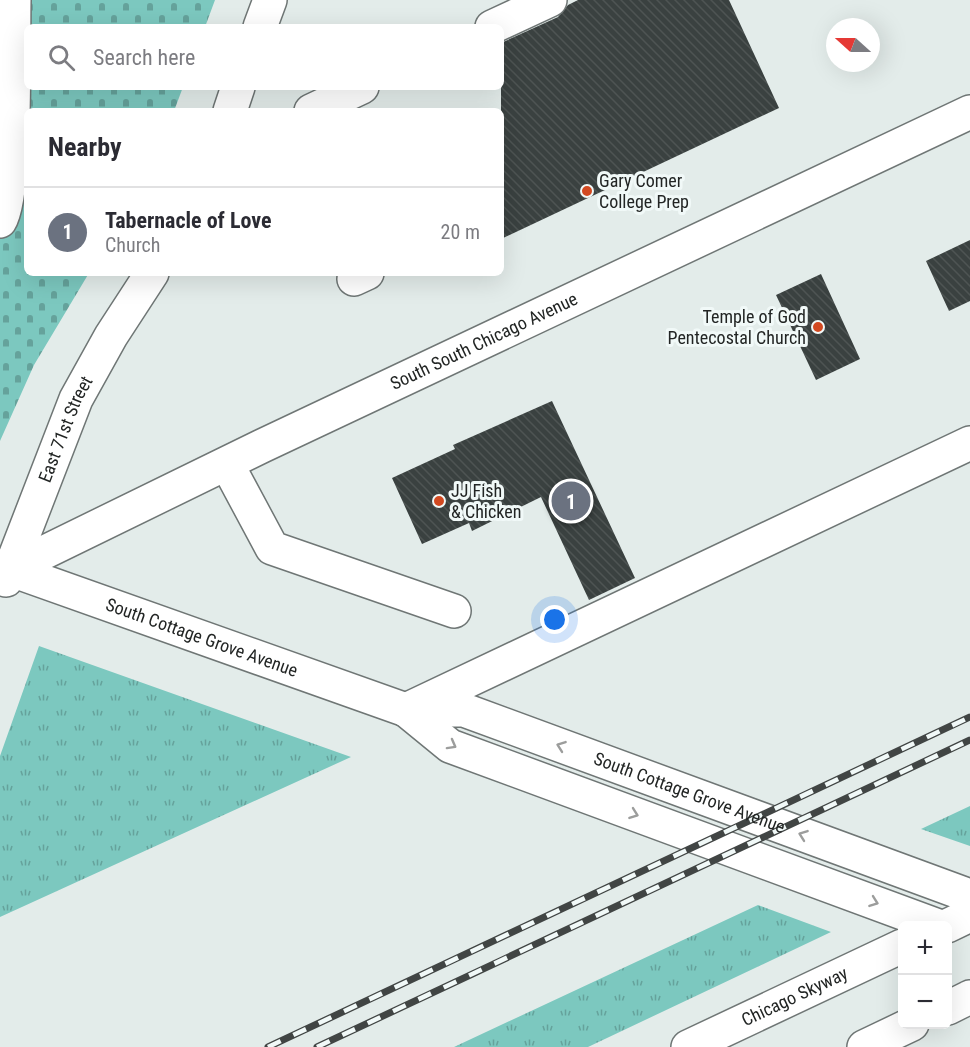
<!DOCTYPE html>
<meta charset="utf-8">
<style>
body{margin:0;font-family:"Roboto Condensed",sans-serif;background:#f2f2f3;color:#2b2b33}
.controls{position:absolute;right:18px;bottom:18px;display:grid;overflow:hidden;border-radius:9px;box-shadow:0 6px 24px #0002}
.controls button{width:54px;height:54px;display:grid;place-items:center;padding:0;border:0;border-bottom:2px solid #e1e1e2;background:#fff;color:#2b2b33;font:30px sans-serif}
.compass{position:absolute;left:826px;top:18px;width:54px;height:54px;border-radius:50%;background:#fff;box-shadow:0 6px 24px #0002;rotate:291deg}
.you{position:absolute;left:555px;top:620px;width:21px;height:21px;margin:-15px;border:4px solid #fff;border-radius:50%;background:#1a73e8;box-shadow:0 0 0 9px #1a73e833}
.badge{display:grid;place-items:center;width:39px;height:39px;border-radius:50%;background:#1a73e8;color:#fff;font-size:20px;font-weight:700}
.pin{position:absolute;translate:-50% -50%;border:3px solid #fff;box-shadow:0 2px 6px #0006}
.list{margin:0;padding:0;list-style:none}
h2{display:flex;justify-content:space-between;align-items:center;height:78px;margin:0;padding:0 24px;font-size:26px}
h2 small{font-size:20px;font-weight:400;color:#7c7c81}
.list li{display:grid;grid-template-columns:39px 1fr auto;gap:18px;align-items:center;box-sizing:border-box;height:90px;padding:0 24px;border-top:2px solid #e1e1e2}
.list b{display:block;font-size:22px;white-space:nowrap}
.list p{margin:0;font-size:20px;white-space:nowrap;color:#7c7c81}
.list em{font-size:20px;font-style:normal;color:#7c7c81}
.icon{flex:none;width:33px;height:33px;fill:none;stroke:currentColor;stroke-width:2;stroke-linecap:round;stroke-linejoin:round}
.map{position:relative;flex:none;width:970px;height:1047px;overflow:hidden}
.search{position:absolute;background:#fff;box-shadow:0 6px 24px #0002;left:24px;top:24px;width:480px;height:66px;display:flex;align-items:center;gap:15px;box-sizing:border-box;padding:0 21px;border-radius:9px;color:#7c7c81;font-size:22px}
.panel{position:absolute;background:#fff;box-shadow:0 6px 24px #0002;left:24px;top:108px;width:480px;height:168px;border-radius:9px}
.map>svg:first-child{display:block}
.grass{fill:url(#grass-tufts)}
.cemetery{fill:url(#cemetery-stones)}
.building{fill:url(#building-back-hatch)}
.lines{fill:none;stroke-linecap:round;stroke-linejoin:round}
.minor-casing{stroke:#6f7675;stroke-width:36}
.major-casing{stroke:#6f7675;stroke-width:36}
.highway-casing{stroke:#6f7675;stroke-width:36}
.minor{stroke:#fff;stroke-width:33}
.major{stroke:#fff;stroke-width:33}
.highway{stroke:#fff;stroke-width:33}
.rail-casing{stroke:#414544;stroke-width:7}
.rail{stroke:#f1f9f8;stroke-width:4.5;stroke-dasharray:14;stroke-linecap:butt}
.oneway{stroke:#9c9d9c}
.poi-dot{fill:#d24921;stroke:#f1f9f8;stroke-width:2}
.labels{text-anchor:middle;stroke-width:6;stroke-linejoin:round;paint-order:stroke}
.poi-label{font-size:18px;fill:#222524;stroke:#f1f9f8;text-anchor:start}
.street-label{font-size:18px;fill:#222524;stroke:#f1f9f8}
</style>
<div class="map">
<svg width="970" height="1047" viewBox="0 0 970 1047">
<defs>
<pattern id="grass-tufts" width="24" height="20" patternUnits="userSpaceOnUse" patternTransform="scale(1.5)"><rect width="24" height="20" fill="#7cc8bf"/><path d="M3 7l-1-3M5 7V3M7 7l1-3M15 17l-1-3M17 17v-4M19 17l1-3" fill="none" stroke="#65a29b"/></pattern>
<pattern id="cemetery-stones" width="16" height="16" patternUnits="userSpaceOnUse" patternTransform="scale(1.5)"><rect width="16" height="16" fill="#7cc8bf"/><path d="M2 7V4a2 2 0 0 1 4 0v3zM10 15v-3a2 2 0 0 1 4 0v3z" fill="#65a29b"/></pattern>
<pattern id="building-back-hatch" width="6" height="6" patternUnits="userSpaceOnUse" patternTransform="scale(1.5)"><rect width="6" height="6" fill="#3a4140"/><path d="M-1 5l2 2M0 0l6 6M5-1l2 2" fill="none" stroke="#4e5453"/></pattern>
</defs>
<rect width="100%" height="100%" fill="#e3ecea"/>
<path class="grass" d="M 39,646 L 351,757 L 0,917 L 0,756 Z
M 970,806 L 970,846 L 921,829 Z
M 758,905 L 831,932 L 588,1047 L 454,1047 Z"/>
<path class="cemetery" d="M 0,0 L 215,0 L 205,27 L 27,27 L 27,87 L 183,87 L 174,111 L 27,111 L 27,273 L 89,273 L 34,365 L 0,441 Z"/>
<path class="building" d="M 578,0 L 729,0 L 779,108 L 501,239 L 501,43 L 558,17 L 568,5 Z
M 970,240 L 970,301 L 949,311 L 926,261 Z
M 821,274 L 860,359 L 816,380 L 776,295 Z
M 552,401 L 635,578 L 589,600 L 541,497 L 472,531 L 469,523 L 422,544 L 392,478 L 455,449 L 453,445 Z"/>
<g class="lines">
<defs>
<path id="minor" d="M 492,27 L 550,0
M 311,111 L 362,87
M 0,221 C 17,196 13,40 14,0
M 354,279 L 367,273
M 227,464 L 272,548 L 454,611
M 406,710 L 970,443"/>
<g id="major">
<path d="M 260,27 L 270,0"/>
<path d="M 230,111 L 238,87"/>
<path id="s1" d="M 0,566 L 406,710 L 464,710 L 970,896"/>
<path id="s2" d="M 0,574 L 262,446 L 970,112"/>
<path id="s3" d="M 6,580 L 76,399 L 111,336 L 152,273"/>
<path d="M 406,710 L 450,746 L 938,926"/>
</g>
<g id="highway">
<path d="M 947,926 L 970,915"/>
<path d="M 948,1008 L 970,997"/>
<path id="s4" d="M 688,1047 L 902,946"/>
<path d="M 864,1047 L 912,1024"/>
</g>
</defs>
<use href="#minor" class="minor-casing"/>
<use href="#major" class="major-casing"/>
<use href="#highway" class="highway-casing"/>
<use href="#minor" class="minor"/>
<use href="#major" class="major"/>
<use href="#highway" class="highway"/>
<defs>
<path id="rail" d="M 268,1047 L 970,717
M 317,1047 L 970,740"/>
</defs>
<use href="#rail" class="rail-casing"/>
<use href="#rail" class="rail"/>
</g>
<defs><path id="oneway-chevron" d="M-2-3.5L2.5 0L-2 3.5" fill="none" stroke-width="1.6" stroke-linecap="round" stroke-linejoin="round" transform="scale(1.5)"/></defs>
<g class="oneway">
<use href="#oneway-chevron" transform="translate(452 745) rotate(29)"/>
<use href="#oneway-chevron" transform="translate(561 746) rotate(-160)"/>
<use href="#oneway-chevron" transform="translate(634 814) rotate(20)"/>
<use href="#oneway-chevron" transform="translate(803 835) rotate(-160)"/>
<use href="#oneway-chevron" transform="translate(874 902) rotate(20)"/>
</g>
<g class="poi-dot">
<circle cx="587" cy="191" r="6"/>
<circle cx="818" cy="327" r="6"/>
<circle cx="439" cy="501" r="6"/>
</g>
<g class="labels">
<g class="poi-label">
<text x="599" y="187">Gary Comer<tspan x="599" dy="21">College Prep</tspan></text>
<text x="806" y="323" text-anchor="end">Temple of God<tspan x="806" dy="21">Pentecostal Church</tspan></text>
<text x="451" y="497">JJ Fish<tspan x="451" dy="21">&amp; Chicken</tspan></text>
</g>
<g class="street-label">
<text dy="6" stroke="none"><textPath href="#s2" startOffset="537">South South Chicago Avenue</textPath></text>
<text dy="6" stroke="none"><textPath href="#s3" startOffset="162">East 71st Street</textPath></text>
<text dy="6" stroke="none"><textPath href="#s1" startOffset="214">South Cottage Grove Avenue</textPath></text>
<text dy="6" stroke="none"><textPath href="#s1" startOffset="729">South Cottage Grove Avenue</textPath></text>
<text dy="6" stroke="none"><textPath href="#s4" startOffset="118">Chicago Skyway</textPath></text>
</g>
</g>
</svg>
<div class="controls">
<button>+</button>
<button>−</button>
</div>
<svg class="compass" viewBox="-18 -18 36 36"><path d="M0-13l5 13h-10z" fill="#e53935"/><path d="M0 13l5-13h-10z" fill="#7c7c81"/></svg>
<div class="you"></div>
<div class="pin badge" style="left:571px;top:501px;background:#6b7280">1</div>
<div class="search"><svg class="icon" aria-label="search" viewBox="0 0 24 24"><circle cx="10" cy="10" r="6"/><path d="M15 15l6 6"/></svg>Search here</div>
<section class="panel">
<h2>Nearby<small></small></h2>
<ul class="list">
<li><span class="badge" style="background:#6b7280">1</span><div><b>Tabernacle of Love</b><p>Church</p></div><em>20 m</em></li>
</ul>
</section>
</div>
